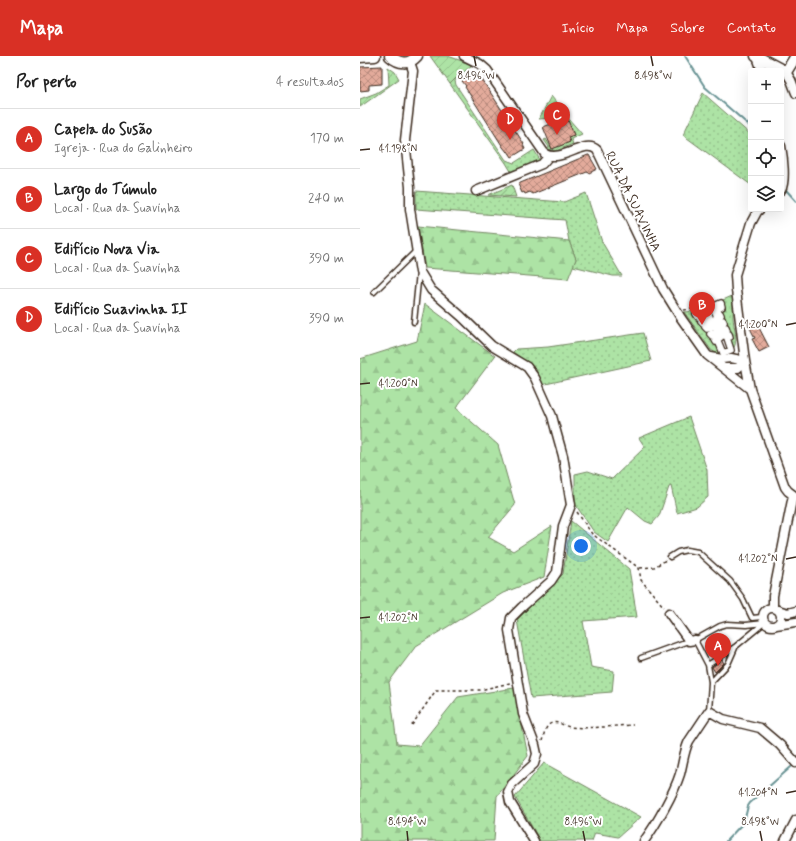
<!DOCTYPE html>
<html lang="pt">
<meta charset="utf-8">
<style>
body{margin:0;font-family:Mynerve,sans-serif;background:#f6f6f6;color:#222}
.controls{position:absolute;right:12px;top:12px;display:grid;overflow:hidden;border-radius:4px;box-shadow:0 4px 16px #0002}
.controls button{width:36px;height:36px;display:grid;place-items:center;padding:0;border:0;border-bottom:1px solid #e0e0e0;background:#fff;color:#222;font:20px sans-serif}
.you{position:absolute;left:221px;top:490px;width:14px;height:14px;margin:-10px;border:3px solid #fff;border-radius:50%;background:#1a73e8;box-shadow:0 0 0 6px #1a73e833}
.badge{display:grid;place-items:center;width:26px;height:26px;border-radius:50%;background:#d93025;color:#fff;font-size:13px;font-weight:700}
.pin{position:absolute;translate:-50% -33px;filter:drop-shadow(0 1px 2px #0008)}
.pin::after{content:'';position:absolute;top:21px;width:14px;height:12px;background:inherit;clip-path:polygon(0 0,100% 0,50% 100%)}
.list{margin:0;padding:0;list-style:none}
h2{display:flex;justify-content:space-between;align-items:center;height:52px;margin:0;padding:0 16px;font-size:17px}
h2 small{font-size:13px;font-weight:400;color:#767676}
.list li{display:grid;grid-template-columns:26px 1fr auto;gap:12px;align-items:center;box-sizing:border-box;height:60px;padding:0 16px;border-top:1px solid #e0e0e0}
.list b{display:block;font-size:15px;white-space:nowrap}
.list p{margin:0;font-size:13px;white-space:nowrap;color:#767676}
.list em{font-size:13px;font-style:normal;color:#767676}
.icon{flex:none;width:22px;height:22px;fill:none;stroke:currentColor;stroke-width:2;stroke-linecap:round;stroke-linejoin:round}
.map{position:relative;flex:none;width:436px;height:785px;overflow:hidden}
header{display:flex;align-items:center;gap:24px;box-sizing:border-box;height:56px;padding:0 20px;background:#d93025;color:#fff}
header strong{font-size:19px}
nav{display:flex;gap:22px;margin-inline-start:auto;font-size:14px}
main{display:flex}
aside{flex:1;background:#fff}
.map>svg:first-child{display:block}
.grass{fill:url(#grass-dots);stroke:#748662;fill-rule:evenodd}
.forest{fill:url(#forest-firs);stroke:#748662}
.garden{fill:url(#garden-furrows);stroke:#748662}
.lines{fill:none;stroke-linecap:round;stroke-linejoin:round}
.stream{stroke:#6a9495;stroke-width:2}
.building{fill:url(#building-cross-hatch);stroke:#3b2a1e}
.service-casing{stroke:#3b2a1e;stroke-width:7}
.pedestrian-casing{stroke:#3b2a1e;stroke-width:8}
.minor-casing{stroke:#3b2a1e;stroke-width:11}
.tertiary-casing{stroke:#3b2a1e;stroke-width:13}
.path{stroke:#3b2a1e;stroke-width:1.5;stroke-dasharray:3 3;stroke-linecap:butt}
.service{stroke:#fff;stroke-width:4}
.pedestrian{stroke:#fff;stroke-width:5.5}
.minor{stroke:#fff;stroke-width:8}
.tertiary{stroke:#fff;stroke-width:10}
.ticks{fill:none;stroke:#3b2a1e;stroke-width:1.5}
.labels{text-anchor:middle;stroke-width:4;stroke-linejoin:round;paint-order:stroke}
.street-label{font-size:13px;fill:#3b2a1e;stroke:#fff}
.ticks-label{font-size:10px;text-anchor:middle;fill:#3b2a1e;stroke:#fff;stroke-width:4;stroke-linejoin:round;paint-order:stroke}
</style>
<header>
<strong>Mapa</strong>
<nav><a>Início</a><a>Mapa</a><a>Sobre</a><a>Contato</a></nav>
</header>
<main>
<aside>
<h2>Por perto<small>4 resultados</small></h2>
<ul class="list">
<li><span class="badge">A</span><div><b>Capela do Susão</b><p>Igreja · Rua do Galinheiro</p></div><em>170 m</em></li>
<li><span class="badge">B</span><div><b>Largo do Túmulo</b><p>Local · Rua da Suavinha</p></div><em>240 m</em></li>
<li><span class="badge">C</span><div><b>Edifício Nova Via</b><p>Local · Rua da Suavinha</p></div><em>390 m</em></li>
<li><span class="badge">D</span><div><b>Edifício Suavinha II</b><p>Local · Rua da Suavinha</p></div><em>390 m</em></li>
</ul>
</aside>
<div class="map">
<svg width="436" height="785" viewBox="0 0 436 785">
<defs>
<pattern id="grass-dots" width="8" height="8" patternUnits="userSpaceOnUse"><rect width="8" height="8" fill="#ade3a5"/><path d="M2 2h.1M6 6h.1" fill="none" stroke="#96c38e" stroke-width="1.8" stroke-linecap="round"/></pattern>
<pattern id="forest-firs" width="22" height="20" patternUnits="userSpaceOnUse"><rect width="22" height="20" fill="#ade3a5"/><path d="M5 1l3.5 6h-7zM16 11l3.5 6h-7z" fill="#96c38e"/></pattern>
<pattern id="garden-furrows" width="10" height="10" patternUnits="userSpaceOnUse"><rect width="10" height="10" fill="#ade3a5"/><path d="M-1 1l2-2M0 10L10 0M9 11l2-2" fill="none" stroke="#96c38e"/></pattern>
<pattern id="building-cross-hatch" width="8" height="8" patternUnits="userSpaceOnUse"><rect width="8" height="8" fill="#e3ab9b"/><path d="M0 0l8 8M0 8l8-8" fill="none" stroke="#b98b7e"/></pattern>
</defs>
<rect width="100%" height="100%" fill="#fff"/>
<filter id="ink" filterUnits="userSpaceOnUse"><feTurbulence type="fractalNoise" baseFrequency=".025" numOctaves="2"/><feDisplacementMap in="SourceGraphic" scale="8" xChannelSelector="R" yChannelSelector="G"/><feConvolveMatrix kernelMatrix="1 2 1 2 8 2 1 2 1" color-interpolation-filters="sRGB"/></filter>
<g filter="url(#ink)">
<path class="grass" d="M 97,21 L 95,25 L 96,29 L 146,104 L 154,107 L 174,94 L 180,104 L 180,106 L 152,117 L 146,107 L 90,28 Z
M 343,37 L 391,79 L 391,129 L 323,79 Z
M 56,135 L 204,146 L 226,137 L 242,186 L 262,220 L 253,220 L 213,210 L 216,203 L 209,185 L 205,164 L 56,153 Z
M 372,240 C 374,247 373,255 373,262 C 374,275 382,292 366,297 C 360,299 356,297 351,294 L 324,256 L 338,255 ZM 362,251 L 356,258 L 371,294 L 363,297 L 355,270 L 337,258 Z
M 283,277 L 291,305 L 181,329 L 176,313 L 153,296 L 156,293 L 188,291 Z
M 329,361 L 347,414 L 348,441 L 337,451 L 317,457 L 311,430 L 309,431 L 299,460 L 292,468 L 285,465 L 268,451 L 248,486 L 234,476 L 215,448 L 215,418 L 228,415 L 252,423 L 285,391 L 279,382 Z
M 211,465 L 269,513 L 277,561 L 223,565 L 231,611 L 254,615 L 252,636 L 171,642 L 157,564 L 203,518 Z
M 184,707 L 281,761 L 258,781 L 235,777 L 232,785 L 180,785 L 155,741 Z"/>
<path class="forest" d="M 58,170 L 209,185 L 216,203 L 208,223 L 65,212 Z
M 65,248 L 135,300 L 96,352 L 138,389 L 155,449 L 128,481 L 153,495 L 192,470 L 184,521 L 143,537 L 56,590 L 29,626 L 37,688 L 59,690 L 98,641 L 154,632 L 168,700 L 137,740 L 134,785 L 0,785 L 0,303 L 57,285 Z"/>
<path class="garden" d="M 70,0 L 88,0 L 110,8 L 111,11 L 99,19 L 90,28 Z
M 28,11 L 35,16 L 39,23 L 0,51 L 0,43 L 16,37 L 29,29 Z
M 191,40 L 204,56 L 190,62 L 179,63 Z
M 207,62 L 208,62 L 222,78 L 211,83 L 213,88 L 196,95 L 188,93 L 189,91 L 184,84 L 186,83 L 192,93 L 210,86 L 208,81 L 214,79 Z
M 152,129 L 156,141 L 128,139 Z"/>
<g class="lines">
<path class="stream" d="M 325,0 L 345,31 L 391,71
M 426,134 L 436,145
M 366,785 L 384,766 L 388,750 L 390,747 L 431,711"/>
</g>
<path class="building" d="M 22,10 L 22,28 L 9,29 L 9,34 L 0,35 L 0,11 Z
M 114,16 L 118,20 L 119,19 L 164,88 L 163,89 L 165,93 L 152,101 L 148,95 L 147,96 L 143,91 L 105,31 L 106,30 L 102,25 Z
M 207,62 L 214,79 L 208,81 L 210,86 L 192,93 L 183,71 Z
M 228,99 L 229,99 L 237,113 L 229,117 L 227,116 L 173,138 L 170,136 L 165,138 L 164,136 L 162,137 L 158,128 Z
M 395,264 L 409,291 L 399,296 L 392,283 L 395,282 L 388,268 Z
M 362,604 L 364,607 L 355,616 L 352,611 Z"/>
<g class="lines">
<defs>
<path id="service" d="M 14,236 L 56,195
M 54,266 L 59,216
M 310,501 L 318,496 L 327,494 L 338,496 L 370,525 L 383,543 L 392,562 L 402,561
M 281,602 L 328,585
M 348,609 L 375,591 L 404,567
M 351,626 L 368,608 L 375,592
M 349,655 L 351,626 L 348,609 L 335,584 L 360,570 L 367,568 L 386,569 L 404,567"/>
<path id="pedestrian" d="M 361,247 L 362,251 L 354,254 L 356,258 L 360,257 L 361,259 L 356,261 L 358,266 L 363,264 L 364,266 L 359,268 L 361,273 L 366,271 L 367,274 L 362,276 L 364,280 L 369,278 L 370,281 L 367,282 L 371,294 L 363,297 L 358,285 L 356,286 L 355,284 L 360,282 L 358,277 L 352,280 L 350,278 L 357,275 L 355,270 L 347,273 L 345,271 L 354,268 L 351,263 L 343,267 L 341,265 L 350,261 L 348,256 L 338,261 L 336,258 Z"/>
<path id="minor" d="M 104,0 L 120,8 L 127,14 L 185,98 C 203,107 225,82 237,94 L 303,233 L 321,262 L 347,299 L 390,333
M 397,1 L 402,15
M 50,6 L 53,15 L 45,84 L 50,131 L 50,153 L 60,216 L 71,234 L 101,260 L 132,290 L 167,311 L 175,322 L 192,360 L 196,375 L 203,400 L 211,449 L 203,470 L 197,516 L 191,525 L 162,551 L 151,562 L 149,574 L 163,658 L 175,689 L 177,698 L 174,708 L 152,728 L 148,736 L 150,746 L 174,785
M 426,16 L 431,24 L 436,37
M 421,90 C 423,101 426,125 421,134
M 116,135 L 182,108 L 189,100
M 400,153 L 397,156 L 391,167 L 375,219 L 376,234 L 385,305 L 390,333 L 425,431 L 428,435 L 436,441
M 351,301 L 362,303 L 371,302 L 385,305 L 378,312 L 364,312
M403 561a9 9 0 1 1 18 0a9 9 0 1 1-18 0Z
M 413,552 L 413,540 L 433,439
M 418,554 L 428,557 L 436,555
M 309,557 L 329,585 L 335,584
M 416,569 L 436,566
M 284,785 C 296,769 314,737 320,718 C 323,707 324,695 329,685 L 349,655 L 363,663 L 400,672 L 420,689 L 436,707
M 425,785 L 436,764"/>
<path id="tertiary" d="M 30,0 C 39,8 49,9 57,0
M 396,0 L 426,16 L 436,0
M 0,1 L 15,0"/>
</defs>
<use href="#service" class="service-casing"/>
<use href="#pedestrian" class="pedestrian-casing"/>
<use href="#minor" class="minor-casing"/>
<use href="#tertiary" class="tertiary-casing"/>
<path class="path" d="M 324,254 L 332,253
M 217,456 L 232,478 L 279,512 L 281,524 L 304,551
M 280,512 L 294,511 L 306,504
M 52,669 L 76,634 L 120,634 L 150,627
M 182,685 C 184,679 185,669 192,667 C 198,665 204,670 210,671 C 230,673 252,670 273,669"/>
<use href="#service" class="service"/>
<use href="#pedestrian" class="pedestrian"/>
<use href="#minor" class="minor"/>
<use href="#tertiary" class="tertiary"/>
</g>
</g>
<path class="ticks" d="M 114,0 L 116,10M 291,0 L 293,10M 0,94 L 10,93M 426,269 L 436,267M 0,328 L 10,327M 426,503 L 436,501M 0,562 L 10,561M 426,737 L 436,735M 47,775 L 48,785M 223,775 L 225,785M 400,775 L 402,785"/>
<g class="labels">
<g class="street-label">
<text transform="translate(274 145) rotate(64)" y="5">RUA DA SUAVINHA</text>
</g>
</g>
<g class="ticks-label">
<text x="116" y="23">8.496°W</text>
<text x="293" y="23">8.498°W</text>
<text x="38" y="96">41.198°N</text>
<text x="398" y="272">41.200°N</text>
<text x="38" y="331">41.200°N</text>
<text x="398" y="506">41.202°N</text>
<text x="38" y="565">41.202°N</text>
<text x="398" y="740">41.204°N</text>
<text x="47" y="769">8.494°W</text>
<text x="223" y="769">8.496°W</text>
<text x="400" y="769">8.498°W</text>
</g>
</svg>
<div class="controls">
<button>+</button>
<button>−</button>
<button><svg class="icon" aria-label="locate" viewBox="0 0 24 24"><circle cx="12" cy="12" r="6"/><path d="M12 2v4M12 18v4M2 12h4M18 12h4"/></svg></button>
<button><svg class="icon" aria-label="layers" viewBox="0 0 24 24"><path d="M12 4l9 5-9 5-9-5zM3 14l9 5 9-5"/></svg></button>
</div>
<div class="you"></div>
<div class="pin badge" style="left:358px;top:610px">A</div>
<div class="pin badge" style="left:342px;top:269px">B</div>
<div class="pin badge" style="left:197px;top:79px">C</div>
<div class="pin badge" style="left:150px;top:84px">D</div>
</div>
</main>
